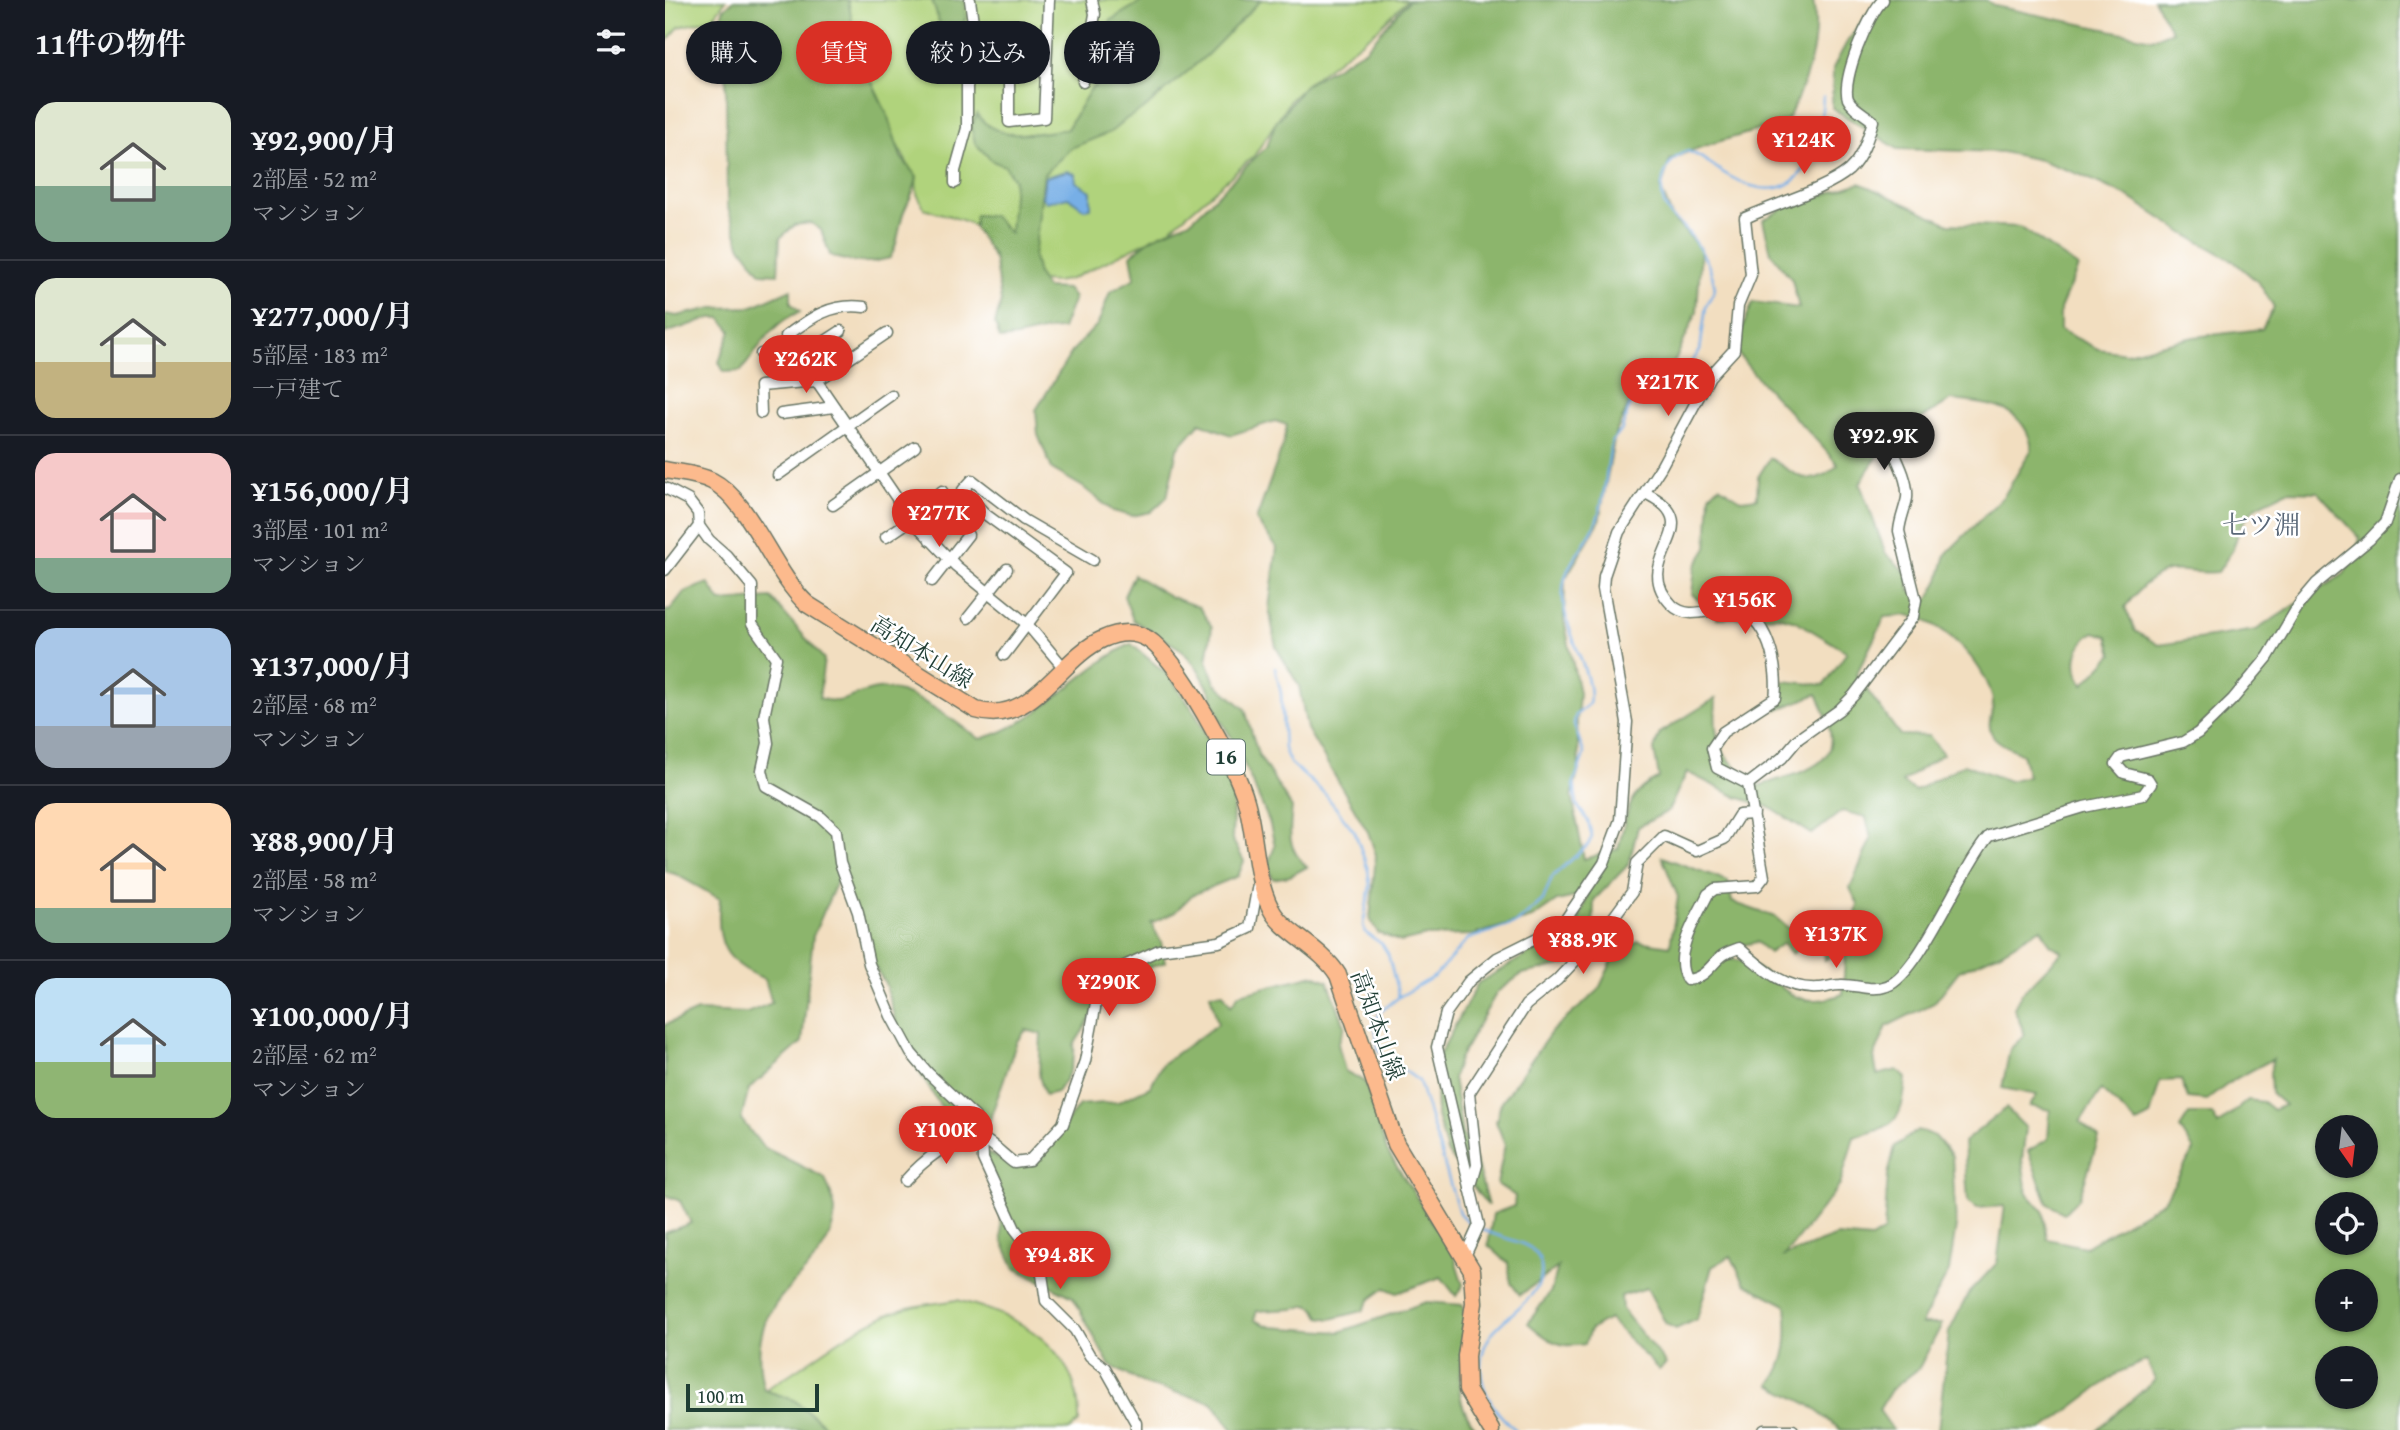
<!DOCTYPE html>
<html lang="ja">
<meta charset="utf-8">
<style>
:root{--surface:#171b24;--page:#20242c;--text:#f1f3f6;--muted:#9ea1a6;--line:#363941;--accent:#d93025}
body{margin:0;font-family:"Gentium Book Plus","Noto Serif JP",serif;background:var(--page);color:var(--text);height:100vh;display:flex;flex-direction:column;font-size:26px;white-space:nowrap}
*{box-sizing:border-box;margin:0}
p{font-size:23px;color:var(--muted)}
.icon{flex:none;width:38px;height:38px;fill:none;stroke:currentColor;stroke-width:2;stroke-linecap:round;stroke-linejoin:round}
.map{position:relative;flex:1;overflow:hidden}
.panel{display:flex;flex-direction:column;background:var(--surface);width:665px}
.panel>*{flex:none}
.top-card{position:absolute;left:21px;top:21px;width:665px;height:63px;display:flex;gap:14px}
.needle{width:46px;rotate:166deg}
.tools{position:absolute;left:1650px;top:1115px;display:grid;gap:14px}
.tools a{display:grid;place-items:center;width:63px;height:63px;border-radius:50%;background:var(--surface);box-shadow:0 2px 5px #0004;font-size:35px}
.scale{position:absolute;left:21px;bottom:18px;width:133px;box-sizing:border-box;padding-left:7px;border:4px solid #1f3d34;border-top:0;font-size:19px;line-height:24px;white-space:nowrap;color:#1f3d34;-webkit-text-stroke:5px #fff;paint-order:stroke}
.price{position:absolute;translate:-50% -60px;padding:0 16px;border-radius:24px;background:var(--accent);color:#fff;font-size:23px;line-height:46px;filter:drop-shadow(0 2px 4px #0008)}
.price::after{content:'';position:absolute;left:50%;top:42px;width:21px;height:16px;margin-left:-10px;background:inherit;clip-path:polygon(0 0,100% 0,50% 100%)}
.price.on{background:#222;color:#fff}
ul{padding:0;list-style:none}
li{display:flex;align-items:center;gap:21px;height:175px;padding:0 35px}
li+li{border-top:2px solid var(--line)}
li span{display:grid;place-items:center;flex:none;width:196px;height:140px;border-radius:21px;color:#555}
li>.icon{margin-inline-start:auto}
span .icon{width:84px;height:84px;fill:#fffc;stroke-width:1}
li b{font-size:30px}
h2{display:flex;justify-content:space-between;align-items:center;height:84px;padding:0 35px;font-size:30px}
.chip{padding:0 24px;border-radius:32px;background:var(--surface);box-shadow:0 2px 5px #0004;font-size:24px;line-height:63px}
.chip.on{background:var(--accent);color:#fff}
main{display:flex;flex:1;min-height:0}
.map>svg:first-child{display:block}
.green{fill:#b0d37c;stroke:#688858;stroke-width:2}
.forest{fill:#8cb56c;stroke:#567950;stroke-width:2;fill-rule:evenodd}
.water{fill:#77afe6;stroke:#4b768d;stroke-width:2}
.lines{fill:none;stroke-linecap:round;stroke-linejoin:round}
.stream{stroke:#77afe6;stroke-width:2.5}
.minor-casing{stroke:#697565;stroke-width:13}
.primary-casing{stroke:#697565;stroke-width:19}
.minor{stroke:#fff;stroke-width:10}
.primary{stroke:#fcba8d;stroke-width:16}
.labels{text-anchor:middle;stroke-width:5;stroke-linejoin:round;paint-order:stroke}
.shield{fill:#fff;stroke:#627771;stroke-width:2}
.shield-label{font-size:21px;font-weight:bold;fill:#1f3d34}
.street-label{font-size:23px;fill:#1f3d34;stroke:#fff}
.quarter-label{font-size:26px;fill:#5a6878;stroke:#fff}
</style>
<main>
<section class="panel">
<h2>11件の物件<svg class="icon" aria-label="filters" viewBox="0 0 24 24"><path d="M4 7h16M4 17h16"/><circle cx="9" cy="7" r="2"/><circle cx="15" cy="17" r="2"/></svg></h2>
<ul>
<li><span style="background:linear-gradient(#dfe7d0 60%,#7fa58c 0)"><svg class="icon" aria-label="home" viewBox="0 0 24 24"><path d="M3 11l9-7 9 7M6 9v11h12V9"/></svg></span><div><b>¥92,900/月</b><p>2部屋 · 52 m²</p><p>マンション</p></div></li>
<li><span style="background:linear-gradient(#dfe7d0 60%,#c2b280 0)"><svg class="icon" aria-label="home" viewBox="0 0 24 24"><path d="M3 11l9-7 9 7M6 9v11h12V9"/></svg></span><div><b>¥277,000/月</b><p>5部屋 · 183 m²</p><p>一戸建て</p></div></li>
<li><span style="background:linear-gradient(#f6c9c9 75%,#7fa58c 0)"><svg class="icon" aria-label="home" viewBox="0 0 24 24"><path d="M3 11l9-7 9 7M6 9v11h12V9"/></svg></span><div><b>¥156,000/月</b><p>3部屋 · 101 m²</p><p>マンション</p></div></li>
<li><span style="background:linear-gradient(#a9c7e8 70%,#9aa5b1 0)"><svg class="icon" aria-label="home" viewBox="0 0 24 24"><path d="M3 11l9-7 9 7M6 9v11h12V9"/></svg></span><div><b>¥137,000/月</b><p>2部屋 · 68 m²</p><p>マンション</p></div></li>
<li><span style="background:linear-gradient(#ffd9b3 75%,#7fa58c 0)"><svg class="icon" aria-label="home" viewBox="0 0 24 24"><path d="M3 11l9-7 9 7M6 9v11h12V9"/></svg></span><div><b>¥88,900/月</b><p>2部屋 · 58 m²</p><p>マンション</p></div></li>
<li><span style="background:linear-gradient(#bfe0f5 60%,#8fb573 0)"><svg class="icon" aria-label="home" viewBox="0 0 24 24"><path d="M3 11l9-7 9 7M6 9v11h12V9"/></svg></span><div><b>¥100,000/月</b><p>2部屋 · 62 m²</p><p>マンション</p></div></li>
</ul>
</section>
<div class="map">
<svg width="1735" height="1430" viewBox="0 0 1735 1430">
<rect width="100%" height="100%" fill="#fff"/>
<filter id="ink" filterUnits="userSpaceOnUse"><feTurbulence type="fractalNoise" baseFrequency=".0143" numOctaves="2"/><feDisplacementMap in="SourceGraphic" scale="14" xChannelSelector="R" yChannelSelector="G"/><feConvolveMatrix kernelMatrix="1 2 1 2 8 2 1 2 1" color-interpolation-filters="sRGB"/></filter>
<filter id="wash" filterUnits="userSpaceOnUse"><feTurbulence type="fractalNoise" baseFrequency=".00686" numOctaves="4" result="noise"/><feDisplacementMap in="SourceGraphic" scale="28" xChannelSelector="R" yChannelSelector="G"/><feGaussianBlur stdDeviation="1.57" result="paint"/><feColorMatrix in="noise" values="0 0 0 0 0 0 0 0 0 0 0 0 0 0 0 0 0 1.4 0 .05"/><feComposite in="paint" operator="in"/></filter>
<g filter="url(#wash)">
<rect width="100%" height="100%" fill="#f2dec0"/>
<!-- green -->
<g class="green">
<path d="M0 0H61L47 19 14 27 0 43Z"/>
<path d="M178 0H742L713 29 644 82 626 99 589 156 503 231 406 279 391 282 343 279C326 262 322 239 310 227 303 219 270 213 259 208L252 194 251 179 226 134 220 109 198 80Z"/>
<path d="M292 1300C356 1316 416 1348 414 1422L405 1430H165L129 1400 99 1390C146 1364 187 1324 239 1309 256 1304 275 1303 292 1300Z"/>
</g>
<!-- forest -->
<g class="forest">
<path d="M69 0H183L193 53 222 114 236 157 252 177C250 191 243 201 238 214 233 229 234 244 225 258 203 264 186 264 165 255L156 230 146 223 130 225 115 238 113 274 96 273 75 245 62 205 61 78 52 50 58 10Z"/>
<path d="M267 0H298L301 16 287 62Z"/>
<path d="M479 0H596L543 54 479 109 461 119 446 132 406 148 379 174 369 257 373 275 381 288 402 289 409 298 397 329C373 329 359 338 335 339L330 324 336 301 329 257 310 229V215L328 216 345 233 349 180 340 166 327 161 310 143 306 126 312 114C332 143 371 134 402 129L425 90 443 77 453 47 442 34 446 20Z"/>
<path d="M744 0H1148C1156 43 1141 81 1123 119 1084 136 1043 141 1005 160L996 189 1008 219 1036 249 1032 311 1010 361 988 377 963 406 950 434 934 522 900 579 899 620 914 693 912 721 914 769 907 796 919 859 953 849C962 816 961 793 994 778L989 749 995 733 1051 698C1048 749 1056 755 1093 786 1153 767 1186 765 1152 694L1111 710 1118 681 1159 685 1182 652 1131 621 1113 616 1052 618 1027 594 1030 567 1042 548 1045 495 1054 486 1076 500 1092 498 1093 477 1105 458C1132 475 1145 491 1173 465 1140 424 1099 391 1069 348L1088 302 1134 308 1127 280 1106 253 1098 220 1121 207 1195 183 1284 224 1355 227 1413 267 1395 309V330L1433 349 1461 353 1529 337 1597 329 1609 307 1594 283 1567 260 1520 234 1462 196 1416 175 1375 160 1337 152 1233 149 1167 108 1168 68 1182 42 1213 0H1321L1330 6 1487 39 1507 31 1489 0H1735V1430H1432L1490 1380 1482 1360 1454 1372 1377 1430H1273L1284 1332 1303 1294 1332 1263 1340 1206 1312 1208 1303 1202 1299 1142 1341 1108 1361 1128 1357 1160 1362 1193 1378 1211 1382 1239 1420 1247 1499 1201 1529 1150 1515 1128 1524 1114H1547L1553 1125 1583 1100 1598 1102 1608 1110 1620 1105 1606 1093 1605 1073 1608 1059 1568 1080 1542 1100 1523 1098 1516 1080 1495 1081 1485 1116 1472 1123 1436 1090 1415 1122 1434 1138 1414 1198 1399 1213 1383 1204 1363 1151 1383 1139 1385 1110 1365 1106 1372 1095 1337 1088 1345 1049 1360 1035 1349 1008 1356 994 1397 952 1385 944 1376 928 1334 953 1294 971 1269 1003 1222 1026 1209 1057 1212 1075 1232 1070 1241 1078C1237 1122 1231 1126 1189 1137L1175 1185 1119 1256 1172 1236 1206 1239 1219 1231 1223 1175 1230 1146 1253 1130 1270 1136 1287 1156 1291 1226 1284 1271 1256 1324H1277L1254 1368 1226 1390 1214 1410 1228 1430H1176L1143 1404 1105 1385C1124 1360 1124 1335 1121 1305L1080 1284 1066 1256 1047 1267 1032 1319 1011 1329 1001 1324 982 1288 956 1296 957 1309 1001 1364 994 1370 944 1319 925 1330 920 1344C894 1349 882 1340 863 1323L886 1291 893 1267 855 1295 846 1283 843 1263 823 1245 828 1214 849 1206 850 1196 832 1184 840 1144 831 1122 836 1103 887 1031 933 991 947 961 973 941 1005 946 1013 897 997 857 1063 881 1067 902 1110 917 1123 928 1155 923 1174 929C1166 941 1158 941 1144 940L1127 954 1118 943 1104 953 1092 942 1067 947 1064 959C1117 964 1113 1018 1178 994L1180 955 1173 951 1160 960 1159 949 1187 934 1193 904 1185 888 1206 839 1201 817 1177 811 1147 834 1104 807 1072 797 1022 772 1003 811 973 827 964 864 929 900 928 934 922 945 900 965 857 974 832 992 794 1059 788 1078 797 1133 812 1165 823 1206 782 1152 772 1116 770 1063 813 983 912 926 923 894 892 901 867 918 807 935 761 936 736 942 713 933 705 919 711 855 703 832 642 729 634 686 611 647 604 608 612 548 591 520 618 445 622 425 610 421 566 435 535 423 512 449 502 497 486 512 467 516 448 511 418 487 387 469 373 435 371 410 408 350 433 324 445 292 470 278 466 255 487 238 527 220 602 146 610 124 640 85 701 49ZM1286 400C1324 404 1360 405 1367 449L1339 496 1281 554 1274 580 1263 600 1245 591 1243 574 1221 554 1195 484C1218 440 1245 425 1286 400ZM1623 491 1653 492 1695 538 1690 556 1679 574 1591 630 1494 645 1470 631 1460 607C1471 593 1484 576 1503 571 1512 569 1538 574 1553 572L1568 549 1575 527 1590 507ZM1242 615C1278 621 1316 660 1327 695 1332 709 1318 723 1329 737 1335 745 1349 749 1357 754L1363 776 1344 781 1299 764 1250 791 1237 782 1278 754 1264 736 1235 735 1191 675 1220 617ZM1429 632 1443 636 1448 654 1418 685C1406 665 1410 645 1429 632ZM1662 1127H1701V1166H1662ZM1662 1204H1701V1242H1662ZM1662 1281H1701V1320H1662ZM1662 1358H1701V1396H1662Z"/>
<path d="M126 289V303L135 312C107 321 93 350 76 371L59 372 54 362 66 331 56 318H46L0 333V314L12 316 48 308 86 307Z"/>
<path d="M469 575 506 597 534 607 547 627 542 661 550 683 580 709 593 754 627 808C624 835 622 848 642 867L625 876 608 879 602 867 610 846 604 821 571 745 555 719 546 693 533 669 517 650 468 620 459 596Z"/>
<path d="M43 583 56 602 106 598 159 659 154 698C180 707 186 693 212 689 243 685 290 722 315 739 374 724 412 671 466 644L504 676 532 716 549 754 565 773 569 783 567 839 579 861 573 876 527 895 509 913 486 923 496 942 500 962 449 980 409 1045C411 1063 402 1078 392 1092L380 1095 374 1076 376 1034 361 1030 352 1041 324 1122 296 1125 276 1107 236 1042 220 983 206 961 175 874 148 936 137 1042 84 1089 76 1119 98 1147 160 1178C163 1188 171 1203 170 1214 161 1286 73 1288 99 1390L129 1400 165 1430H0V1233L26 1223 15 1201 0 1195V1025L32 1011 82 1013 107 1003 100 979C59 963 50 942 55 899L10 874 0 871V610L4 611 19 592Z"/>
<path d="M649 975 663 981 680 1026 673 1044 680 1071 700 1082 722 1151 789 1256 798 1285 791 1296 776 1277 732 1293 720 1288 705 1299 698 1311 666 1319 655 1317 650 1308 643 1305 629 1309 592 1311 589 1320 606 1327 675 1332 761 1302 798 1305C807 1347 776 1392 813 1430H568L547 1402 482 1385 444 1365 408 1297 350 1268 337 1240 335 1196 319 1151 344 1164 372 1163 414 1105 453 1102 485 1087 497 1064 553 1024 545 994 558 993 566 1006 574 994Z"/>
</g>
<!-- water -->
<path class="water" d="M402 171 410 174 411 182 426 191V208L419 209 403 197 381 202 377 197 380 177Z"/>
<g class="lines">
<!-- stream -->
<g class="stream">
<path d="M610 668 616 693 619 749 625 763 659 793 690 832 703 870 705 886 698 925 701 933 717 944 723 954 734 997"/>
<path d="M851 1430C821 1406 802 1367 828 1332 845 1310 891 1290 872 1255 861 1236 816 1240 794 1213L754 1081 719 1056 713 1048 710 1024 715 1012 734 997 770 976 803 939 852 923 878 900 887 877 923 845 927 837 923 821 912 805 909 783 919 754 909 724 911 715 924 704C931 676 896 629 898 591 899 562 923 545 932 520 941 495 941 467 947 441L956 431 965 405 974 393 989 380 1021 369 1035 351 1041 306 1050 289C1047 265 1034 245 1018 226 1015 222 1009 220 1006 216 989 194 997 161 1022 151 1039 156 1049 168 1064 176 1134 216 1155 154 1158 97"/>
</g>
</g>
</g>
<g filter="url(#ink)">
<g class="lines">
<!-- minor casing -->
<g class="minor-casing">
<g id="minor">
<path d="M314 66 344 77V122L379 118 384 0"/>
<path d="M418 82 430 14 427 0"/>
<path d="M290 183V171L302 128V85L314 66 305 0"/>
<path d="M199 307C166 303 147 317 121 336L246 519 291 566 362 624 399 668"/>
<path d="M96 354 132 351"/>
<path d="M136 357 176 331"/>
<path d="M96 413 95 386 151 381 222 333"/>
<path d="M116 414 169 407"/>
<path d="M113 475 226 395"/>
<path d="M0 488 23 500 33 513 34 526 44 540 61 555 87 586V624L111 658 99 717 103 743 97 770 101 786 156 817 171 831 175 863 193 912 204 964 226 1016 246 1053 263 1073 310 1117 317 1137 318 1159 350 1229 375 1261 381 1301 410 1330 425 1356 440 1368 471 1423V1430"/>
<path d="M980 493C1050 526 961 559 1007 605 1024 622 1048 606 1068 609 1104 614 1114 670 1110 698L1058 732 1047 748 1052 768 1083 784"/>
<path d="M168 505 250 447"/>
<path d="M221 537 252 516 277 491"/>
<path d="M265 540 287 516"/>
<path d="M0 570 34 526"/>
<path d="M267 581 303 535"/>
<path d="M303 618 342 569"/>
<path d="M339 655 401 573 320 514 298 490 307 480 359 520 428 560"/>
<path d="M1083 784 1099 877 1092 886 1050 889 1043 894C1032 917 1006 955 1022 980 1041 978 1045 965 1058 955 1062 952 1070 950 1074 948 1098 969 1120 990 1153 988 1160 988 1167 985 1175 985 1192 984 1205 992 1222 986 1254 975 1298 865 1324 836L1419 807 1478 795 1486 784 1483 779 1459 773 1451 764 1456 757 1518 742 1533 733 1568 699 1603 657 1635 603 1652 583 1704 540 1720 523 1735 479"/>
<path d="M1083 784 1117 758 1133 739 1174 710 1189 695 1248 617 1251 600 1234 531C1235 519 1240 509 1242 498 1244 479 1229 454 1222 437"/>
<path d="M240 1181C255 1164 288 1134 314 1138 324 1139 339 1156 349 1163L364 1161 398 1124 420 1061 435 982 442 974 494 950 554 942 585 928 593 884"/>
<path d="M805 1189 812 1165 804 1093 861 1005 892 980 940 929 967 892 972 863 999 836 1032 851 1059 839 1074 815 1089 814"/>
<path d="M800 1256 814 1225 772 1047 781 1013 804 981 832 958 888 930 901 919 939 863 955 820 962 722 938 588 939 576 954 532 996 467 1045 376 1069 350 1073 306 1086 275 1080 218C1108 205 1162 189 1184 170 1197 158 1203 138 1208 121 1200 114 1187 108 1183 99 1176 80 1204 13 1218 0"/>
<path d="M1099 1430H1128"/>
</g>
</g>
<!-- primary casing -->
<g class="primary-casing">
<path id="primary" d="M0 470C15 473 33 474 47 481 85 500 108 573 142 604L311 710C367 727 393 659 438 639 453 632 468 630 483 639 513 658 571 765 581 801 591 835 589 877 606 909 617 932 656 947 673 975L731 1144 807 1270 809 1303 801 1356 802 1390 826 1430"/>
</g>
<!-- minor -->
<use href="#minor" class="minor"/>
<!-- primary -->
<use href="#primary" class="primary"/>
</g>
</g>
<g class="labels">
<!-- shield labels -->
<rect class="shield" x="542" y="739.5" width="38" height="35" rx="5"/>
<g class="shield-label">
<text x="561" y="764">16</text>
</g>
<!-- street labels -->
<g class="street-label">
<text transform="translate(257 652) rotate(32)" y="8">高知本山線</text>
<text transform="translate(713 1025) rotate(70)" y="8">高知本山線</text>
</g>
<!-- quarter labels -->
<g class="quarter-label">
<text x="1596" y="534">七ツ淵</text>
</g>
</g>
</svg>
<div class="tools">
<a><svg class="needle" viewBox="-14 -14 28 28"><path d="M0-13l5 13h-10z" fill="#e53935"/><path d="M0 13l5-13h-10z" fill="#9ea1a6"/></svg></a>
<a><svg class="icon" aria-label="locate" viewBox="0 0 24 24"><circle cx="12" cy="12" r="6"/><path d="M12 2v4M12 18v4M2 12h4M18 12h4"/></svg></a>
<a>+</a>
<a>−</a>
</div>
<div class="scale">100 m</div>
<b class="price" style="left:1139px;top:176px">¥124K</b>
<b class="price" style="left:141px;top:395px">¥262K</b>
<b class="price" style="left:1003px;top:418px">¥217K</b>
<b class="price on" style="left:1219px;top:472px">¥92.9K</b>
<b class="price" style="left:274px;top:549px">¥277K</b>
<b class="price" style="left:1080px;top:636px">¥156K</b>
<b class="price" style="left:1171px;top:970px">¥137K</b>
<b class="price" style="left:918px;top:976px">¥88.9K</b>
<b class="price" style="left:444px;top:1018px">¥290K</b>
<b class="price" style="left:281px;top:1166px">¥100K</b>
<b class="price" style="left:395px;top:1291px">¥94.8K</b>
<div class="top-card">
<a class="chip">購入</a>
<a class="chip on">賃貸</a>
<a class="chip">絞り込み</a>
<a class="chip">新着</a>
</div>
</div>
</main>
